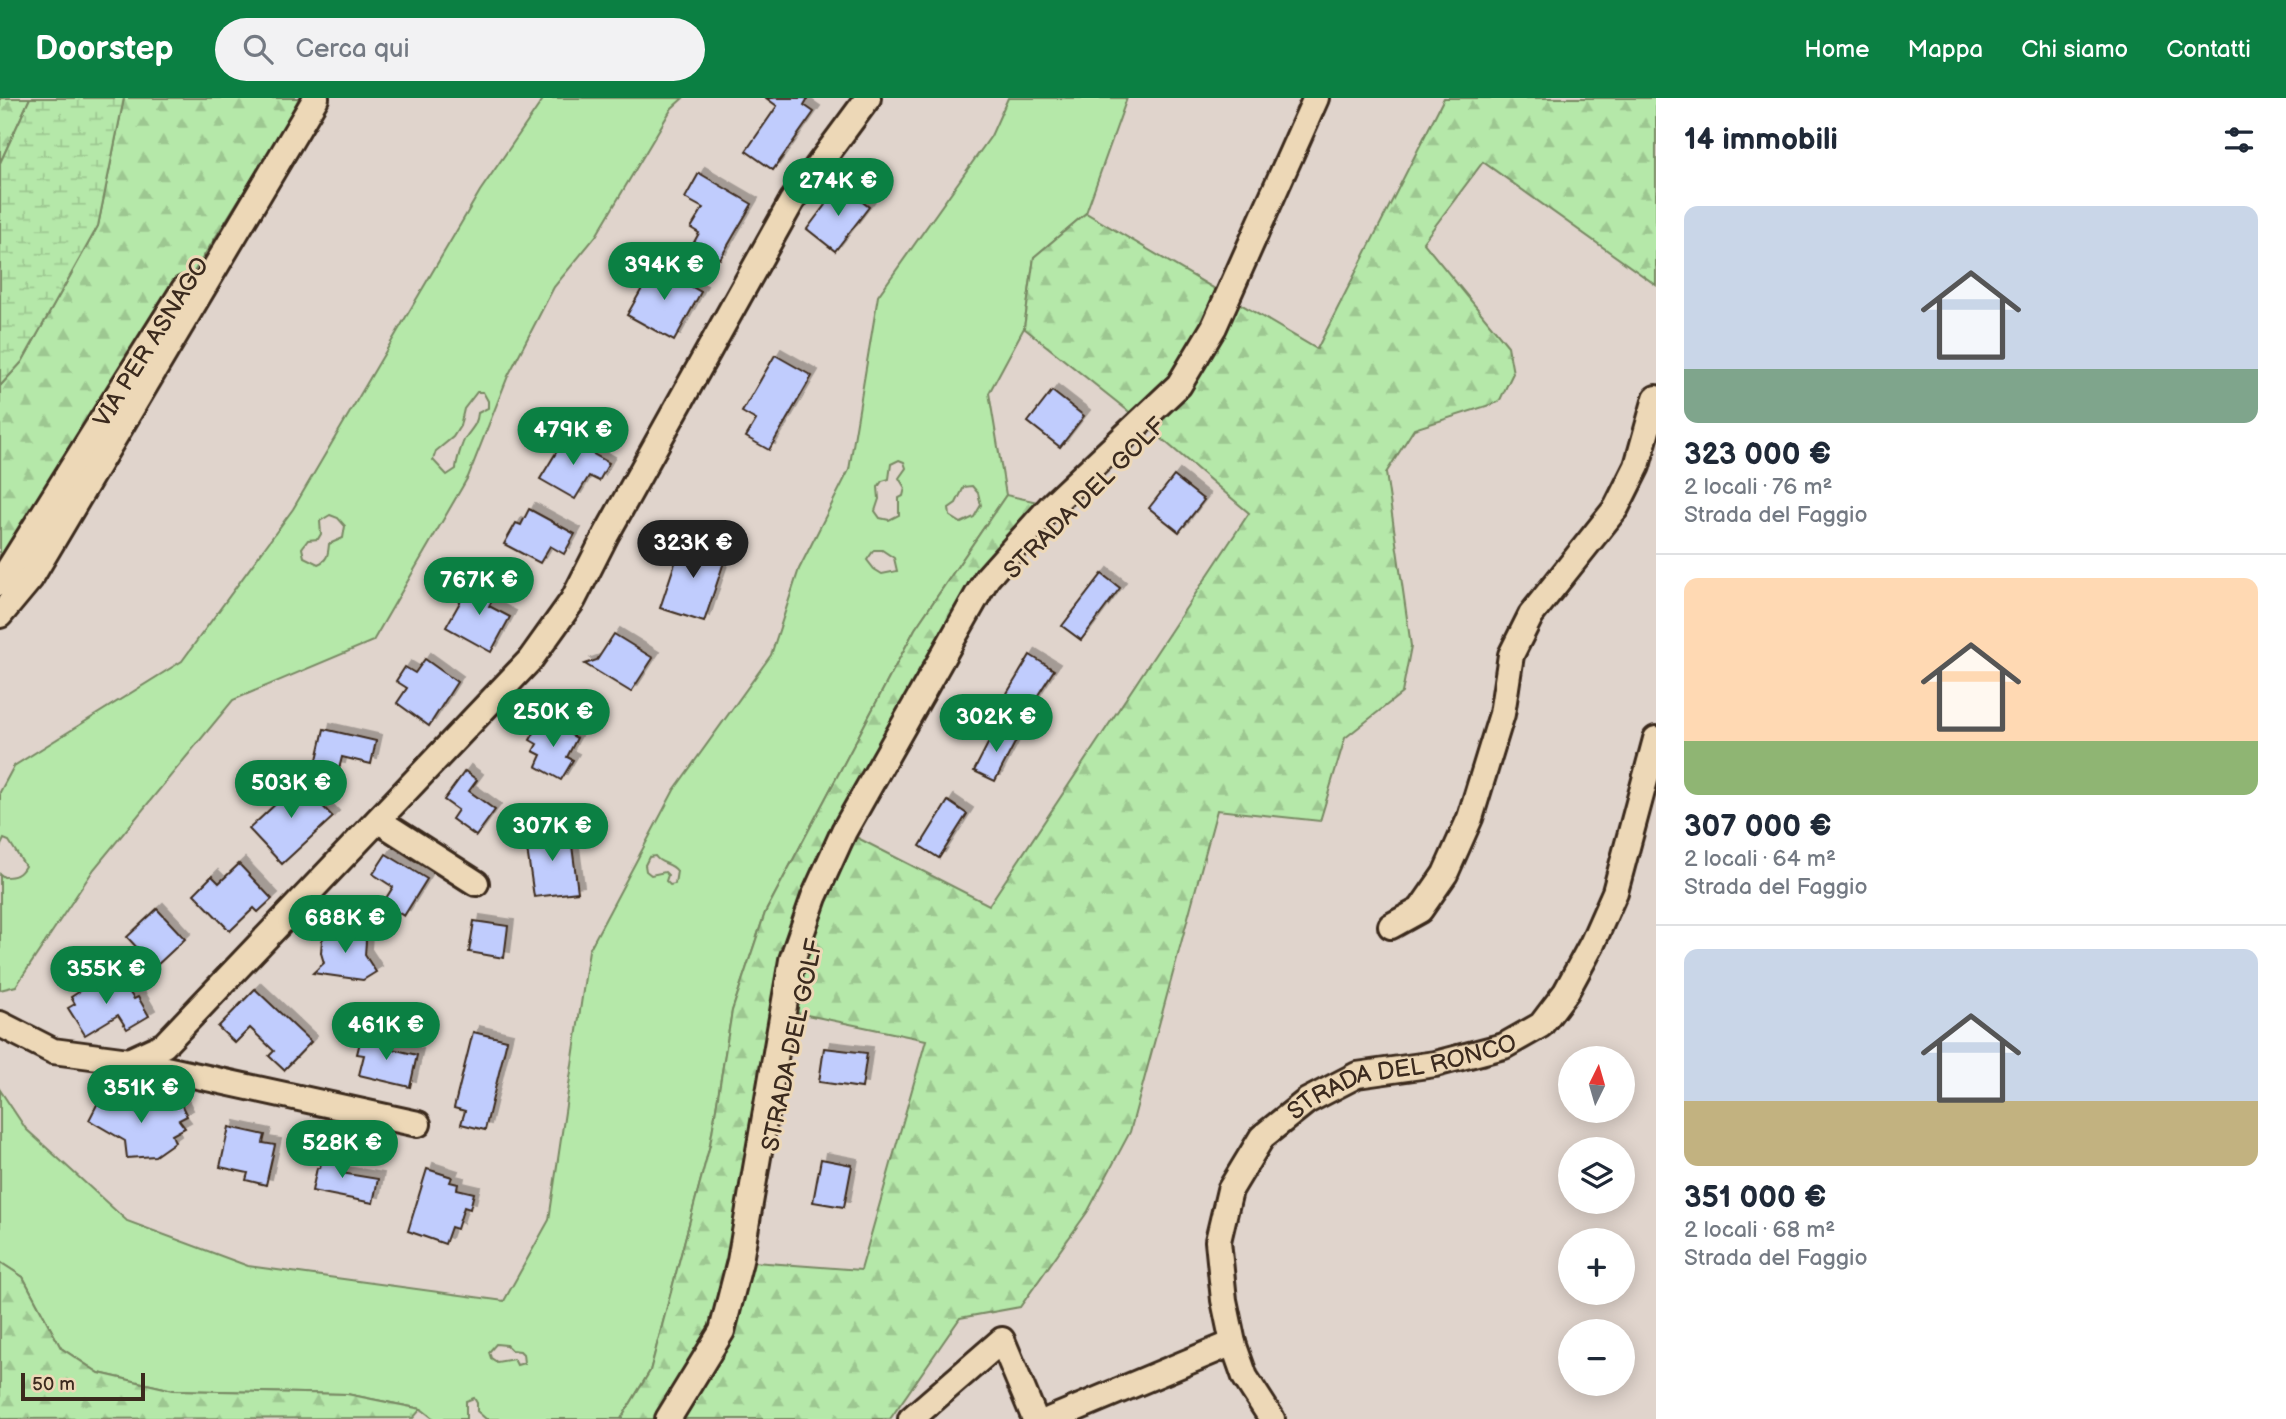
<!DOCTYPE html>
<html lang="it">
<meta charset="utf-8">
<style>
:root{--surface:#fff;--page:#f2f2f3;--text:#1f2937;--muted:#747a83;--line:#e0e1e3;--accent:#0b8043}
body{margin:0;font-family:"Balsamiq Sans",sans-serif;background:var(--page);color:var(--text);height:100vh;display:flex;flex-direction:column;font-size:26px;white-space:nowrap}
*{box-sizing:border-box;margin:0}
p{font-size:23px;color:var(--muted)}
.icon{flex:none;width:38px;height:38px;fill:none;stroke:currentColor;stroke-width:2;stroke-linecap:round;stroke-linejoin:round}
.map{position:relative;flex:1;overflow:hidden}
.details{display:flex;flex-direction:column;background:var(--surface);width:630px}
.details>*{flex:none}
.needle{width:46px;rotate:5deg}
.tools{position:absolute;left:1558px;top:948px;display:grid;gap:14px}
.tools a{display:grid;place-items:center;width:77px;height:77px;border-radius:50%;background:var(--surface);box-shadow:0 4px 18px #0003;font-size:35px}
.scale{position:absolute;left:21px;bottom:18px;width:124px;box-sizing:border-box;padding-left:7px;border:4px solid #3b2a1e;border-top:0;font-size:19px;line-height:24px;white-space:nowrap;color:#3b2a1e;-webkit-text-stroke:5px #edd8b7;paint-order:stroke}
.price{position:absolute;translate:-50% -60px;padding:0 16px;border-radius:24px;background:var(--accent);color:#fff;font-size:23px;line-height:46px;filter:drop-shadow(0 2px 4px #0008)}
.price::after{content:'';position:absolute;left:50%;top:42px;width:21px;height:16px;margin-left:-10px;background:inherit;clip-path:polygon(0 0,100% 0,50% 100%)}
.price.on{background:#222;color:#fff}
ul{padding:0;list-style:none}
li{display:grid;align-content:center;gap:14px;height:371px;padding:0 28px}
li+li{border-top:2px solid var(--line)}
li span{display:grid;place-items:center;height:217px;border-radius:14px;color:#555}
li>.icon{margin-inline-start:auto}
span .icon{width:126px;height:126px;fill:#fffc;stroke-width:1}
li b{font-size:30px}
h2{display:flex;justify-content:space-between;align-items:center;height:84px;padding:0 28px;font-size:30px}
header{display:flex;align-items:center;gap:42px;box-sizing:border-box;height:98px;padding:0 35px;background:var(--accent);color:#fff}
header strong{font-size:33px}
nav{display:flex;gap:38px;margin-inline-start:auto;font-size:24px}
.search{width:490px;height:63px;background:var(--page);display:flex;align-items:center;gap:18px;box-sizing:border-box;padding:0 24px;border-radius:38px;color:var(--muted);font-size:26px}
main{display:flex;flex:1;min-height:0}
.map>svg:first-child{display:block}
.grass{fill:#b5e8a9;stroke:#788964;stroke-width:2;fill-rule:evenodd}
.forest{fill:url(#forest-firs);stroke:#788964;stroke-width:2;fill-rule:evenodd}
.wetland{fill:url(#wetland-marsh);stroke:#788964;stroke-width:2}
.building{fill:#c0ccfd;stroke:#3b2a1e;stroke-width:2;filter:url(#shadow)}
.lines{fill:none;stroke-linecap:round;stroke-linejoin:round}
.minor-casing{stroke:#3b2a1e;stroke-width:30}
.minor{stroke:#edd8b7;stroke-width:24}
.labels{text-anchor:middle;stroke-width:6;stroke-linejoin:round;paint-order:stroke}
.street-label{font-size:24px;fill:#3b2a1e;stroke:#edd8b7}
</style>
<header>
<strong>Doorstep</strong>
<div class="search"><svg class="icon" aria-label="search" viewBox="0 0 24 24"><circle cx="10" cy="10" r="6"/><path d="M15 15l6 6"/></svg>Cerca qui</div>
<nav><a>Home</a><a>Mappa</a><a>Chi siamo</a><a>Contatti</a></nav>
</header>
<main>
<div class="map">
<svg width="1656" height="1321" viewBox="0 0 1656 1321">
<defs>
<pattern id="forest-firs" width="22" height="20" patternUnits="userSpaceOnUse" patternTransform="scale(1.75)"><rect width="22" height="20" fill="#b5e8a9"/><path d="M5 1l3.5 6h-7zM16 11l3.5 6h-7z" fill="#9dc791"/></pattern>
<pattern id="wetland-marsh" width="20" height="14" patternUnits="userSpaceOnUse" patternTransform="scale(1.75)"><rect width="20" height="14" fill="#b5e8a9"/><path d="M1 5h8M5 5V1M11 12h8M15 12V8" fill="none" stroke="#9dc791"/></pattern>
<filter id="shadow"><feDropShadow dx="6" dy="-6" stdDeviation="0" flood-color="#0004"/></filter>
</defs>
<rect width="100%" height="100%" fill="#e0d4cc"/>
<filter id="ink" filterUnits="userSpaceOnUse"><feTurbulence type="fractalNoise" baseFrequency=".0143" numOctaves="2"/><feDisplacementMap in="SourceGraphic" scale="14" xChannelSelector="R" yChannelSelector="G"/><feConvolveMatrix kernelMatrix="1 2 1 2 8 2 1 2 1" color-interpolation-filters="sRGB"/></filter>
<g filter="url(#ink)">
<!-- grass -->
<g class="grass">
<path d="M544 0H683L672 10 596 138 554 189 508 278 468 379 373 543 233 602 94 771 16 888 0 892V776L4 779C15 779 20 777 25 768L9 743 4 741 0 749V694L14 668 182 563 293 411 480 93ZM477 294H483L488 303V310L478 315C477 327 472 330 466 339 462 344 456 365 456 371L447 377 433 362 436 353 453 339 460 328 464 311ZM330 417 338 420 345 428 343 440 329 446C328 456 328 462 318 466L304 459 302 450 308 442 318 441 321 436 320 423Z"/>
<path d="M1008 0H1127L1086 115 1034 159 1024 230 989 295 1006 397 915 531 765 815 732 913 710 1047 650 1273 621 1321H486L477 1313V1305L474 1300 466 1303V1321H434L421 1311 347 1296 173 1292 99 1275 61 1250 23 1179 0 1164V992L26 1031 127 1123 248 1168 504 1203 549 1122 589 852 674 692 771 557 799 471 849 372 878 198 991 38ZM899 362 904 364 906 370 899 380 905 390 903 398 899 400V417L889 422 880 420 875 413 879 401 878 389 882 383 889 381 891 366ZM972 388 978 395 981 407 974 419 961 425 950 418 949 410 956 405 964 389ZM874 452H882L894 460 897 473 882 476 874 471 867 462ZM655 758C661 767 671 764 677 773L675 786 670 787 666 783 668 777 665 774 651 777 646 773 645 767 649 759ZM496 1246 506 1247 511 1252 520 1253 523 1256 524 1265 517 1267 514 1261 497 1264 491 1260 489 1254Z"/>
</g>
<!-- forest -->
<g class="forest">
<path d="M0 0H30L0 65Z"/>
<path d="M124 0H299L283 31 0 485V288L22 264 98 128Z"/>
<path d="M1444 0H1656V187L1483 64 1423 144 1508 248 1513 275 1499 304 1414 331 1386 375 1411 548 1402 595 1345 640 1320 723 1217 712 1130 1034 1088 1113 1020 1209 960 1220 890 1321H621L650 1273 710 1047 732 913 765 815 915 531 1006 397 1052 407 987 480 844 733 989 807 1249 415 1142 324 1024 230 1034 159 1086 115 1317 251ZM783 912 926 942 861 1172 740 1163Z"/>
<path d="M0 1164 23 1179 61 1250 99 1275 173 1292 347 1296 421 1311 413 1320 0 1321Z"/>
</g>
<!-- wetland -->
<path class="wetland" d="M30 0H124L98 128 22 264 0 288V65Z"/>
<!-- building -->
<g class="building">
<path d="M766 0H808L804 7 814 14 773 72 746 53 777 8Z"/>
<path d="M699 75 752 106 720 161 693 146 699 135 691 130 703 110 685 100Z"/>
<path d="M840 87 869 109 835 153 807 131Z"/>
<path d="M653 163 680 178 678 181 701 194 674 243 627 217 644 187 641 185Z"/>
<path d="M775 257 812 278 769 352 746 339 756 322 742 314Z"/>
<path d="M1052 293 1084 318 1060 349 1028 324Z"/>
<path d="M568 335 584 344 581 349 609 365 599 383 589 378 575 401 540 381Z"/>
<path d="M1174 378 1204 402 1179 434 1149 410Z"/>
<path d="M529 411 575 436 564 456 550 448 540 465 504 446 516 425 521 427Z"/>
<path d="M683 441 727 455 704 524 660 510Z"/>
<path d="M1102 476 1120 490 1081 542 1062 528Z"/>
<path d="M473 481 497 494 489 508 510 519 491 554 446 529Z"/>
<path d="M614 536 653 560 631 594 585 566 597 562Z"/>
<path d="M1030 557 1054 572 1029 611 1006 597Z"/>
<path d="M425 561 457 584 429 628 397 605 407 590 396 583 405 569 415 575Z"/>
<path d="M542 621 577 640 567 659 573 662 561 682 536 668 541 657 533 653 537 646 530 642Z"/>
<path d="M997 628 1018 639 995 683 974 673Z"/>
<path d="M324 631 376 643 371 666 342 659 339 671 316 666Z"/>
<path d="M465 673 477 682 469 693 495 712 476 738 452 721 458 712 444 702Z"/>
<path d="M293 677 333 719 282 766 249 731 279 703 273 696Z"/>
<path d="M948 703 967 716 939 760 920 748Z"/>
<path d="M570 732 578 794 534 799 525 737Z"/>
<path d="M386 756 427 781 404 818 383 805 393 789 373 776Z"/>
<path d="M239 766 272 801 258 814 254 810 230 833 194 796 212 778 219 785Z"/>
<path d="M157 811 185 841 155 869 127 839Z"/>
<path d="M474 823 508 828 504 860 469 854Z"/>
<path d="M345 828 359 831 366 843 365 857 376 874 363 882 313 875 324 865 321 855 322 842 329 833Z"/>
<path d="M118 877 134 901 138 899 149 918 127 931 118 917 85 937 68 910 75 906 71 899 96 883 100 888Z"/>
<path d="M255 891 311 944 284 972 269 958 274 953 250 930 235 945 218 929Z"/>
<path d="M473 934 507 942 485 1032 461 1026 465 1013 454 1010Z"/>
<path d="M362 936 389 943 388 950 417 957 410 989 359 977 364 957 357 956Z"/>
<path d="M824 950 867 955 862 990 819 984Z"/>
<path d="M103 995 140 1017 177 998 187 1018 179 1022 185 1030 172 1037 175 1044 155 1058 127 1060 125 1043 89 1022Z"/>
<path d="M229 1029 265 1037 263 1045 275 1047 266 1087 246 1082 248 1075 220 1069Z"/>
<path d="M323 1053 345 1057 341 1075 378 1081 373 1105 312 1093 317 1070H320Z"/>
<path d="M821 1061 852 1067 844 1109 813 1104Z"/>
<path d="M427 1071 452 1079 450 1084 458 1086 457 1091 474 1095 470 1111 464 1109 457 1131 451 1129 445 1146 408 1133Z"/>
</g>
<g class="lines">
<!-- minor casing -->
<g class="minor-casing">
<g id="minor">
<path d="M0 485 184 191"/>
<path d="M0 517 30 481 316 0"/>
<path d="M379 723 476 785"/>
<path d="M1391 828 1420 812 1445 776 1470 720 1502 616 1511 557 1531 517 1616 410 1637 368 1656 300"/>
<path d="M0 926 53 953 129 963 164 947 530 562 573 502 606 437 792 103 868 0"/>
<path d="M129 963 418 1026"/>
<path d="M668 1321 722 1233 740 1163 792 862 814 799 844 733 987 480 1052 407 1179 287 1214 229 1316 0"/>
<path d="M911 1321 1002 1242 1035 1321"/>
<path d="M1051 1321 1233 1245"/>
<path id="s1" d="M1272 1321 1245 1279 1233 1245 1224 1202 1218 1143 1230 1092 1262 1039 1307 1003 1357 977 1435 966 1504 948 1541 927 1566 894 1592 846 1615 794 1656 641"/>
</g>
</g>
<!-- minor -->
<use href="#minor" class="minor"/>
</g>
</g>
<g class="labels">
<!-- street labels -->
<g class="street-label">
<text transform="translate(151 244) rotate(-58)" y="8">VIA PER ASNAGO</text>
<text transform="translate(1084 400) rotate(-45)" y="8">STRADA DEL GOLF</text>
<text transform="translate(792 947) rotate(-78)" y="8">STRADA DEL GOLF</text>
<text dy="8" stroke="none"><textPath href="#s1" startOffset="460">STRADA DEL RONCO</textPath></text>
</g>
</g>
</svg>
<div class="tools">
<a><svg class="needle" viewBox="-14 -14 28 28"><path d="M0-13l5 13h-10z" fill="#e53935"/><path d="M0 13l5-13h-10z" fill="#747a83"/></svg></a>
<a><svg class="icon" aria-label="layers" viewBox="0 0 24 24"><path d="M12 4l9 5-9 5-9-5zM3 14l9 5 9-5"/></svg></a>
<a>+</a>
<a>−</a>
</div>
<div class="scale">50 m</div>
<b class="price" style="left:838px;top:120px">274K €</b>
<b class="price" style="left:664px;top:204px">394K €</b>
<b class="price" style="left:573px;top:369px">479K €</b>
<b class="price on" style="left:693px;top:482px">323K €</b>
<b class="price" style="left:479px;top:519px">767K €</b>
<b class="price" style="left:553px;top:651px">250K €</b>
<b class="price" style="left:996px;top:656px">302K €</b>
<b class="price" style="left:291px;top:722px">503K €</b>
<b class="price" style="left:552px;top:765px">307K €</b>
<b class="price" style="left:345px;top:857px">688K €</b>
<b class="price" style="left:106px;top:908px">355K €</b>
<b class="price" style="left:386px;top:964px">461K €</b>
<b class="price" style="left:141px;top:1027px">351K €</b>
<b class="price" style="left:342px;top:1082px">528K €</b>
</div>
<section class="details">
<h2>14 immobili<svg class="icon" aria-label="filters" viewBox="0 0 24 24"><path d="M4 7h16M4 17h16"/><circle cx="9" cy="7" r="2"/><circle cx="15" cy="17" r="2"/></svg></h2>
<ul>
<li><span style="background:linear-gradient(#c9d6e8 75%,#7fa58c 0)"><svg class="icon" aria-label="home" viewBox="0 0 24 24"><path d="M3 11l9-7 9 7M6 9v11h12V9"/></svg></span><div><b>323 000 €</b><p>2 locali · 76 m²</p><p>Strada del Faggio</p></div></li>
<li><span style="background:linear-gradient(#ffd9b3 75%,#8fb573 0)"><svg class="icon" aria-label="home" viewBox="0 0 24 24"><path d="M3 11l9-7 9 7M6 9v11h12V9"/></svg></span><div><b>307 000 €</b><p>2 locali · 64 m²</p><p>Strada del Faggio</p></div></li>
<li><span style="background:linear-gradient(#c9d6e8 70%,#c2b280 0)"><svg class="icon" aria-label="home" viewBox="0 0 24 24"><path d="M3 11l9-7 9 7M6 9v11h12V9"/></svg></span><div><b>351 000 €</b><p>2 locali · 68 m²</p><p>Strada del Faggio</p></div></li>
</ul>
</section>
</main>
